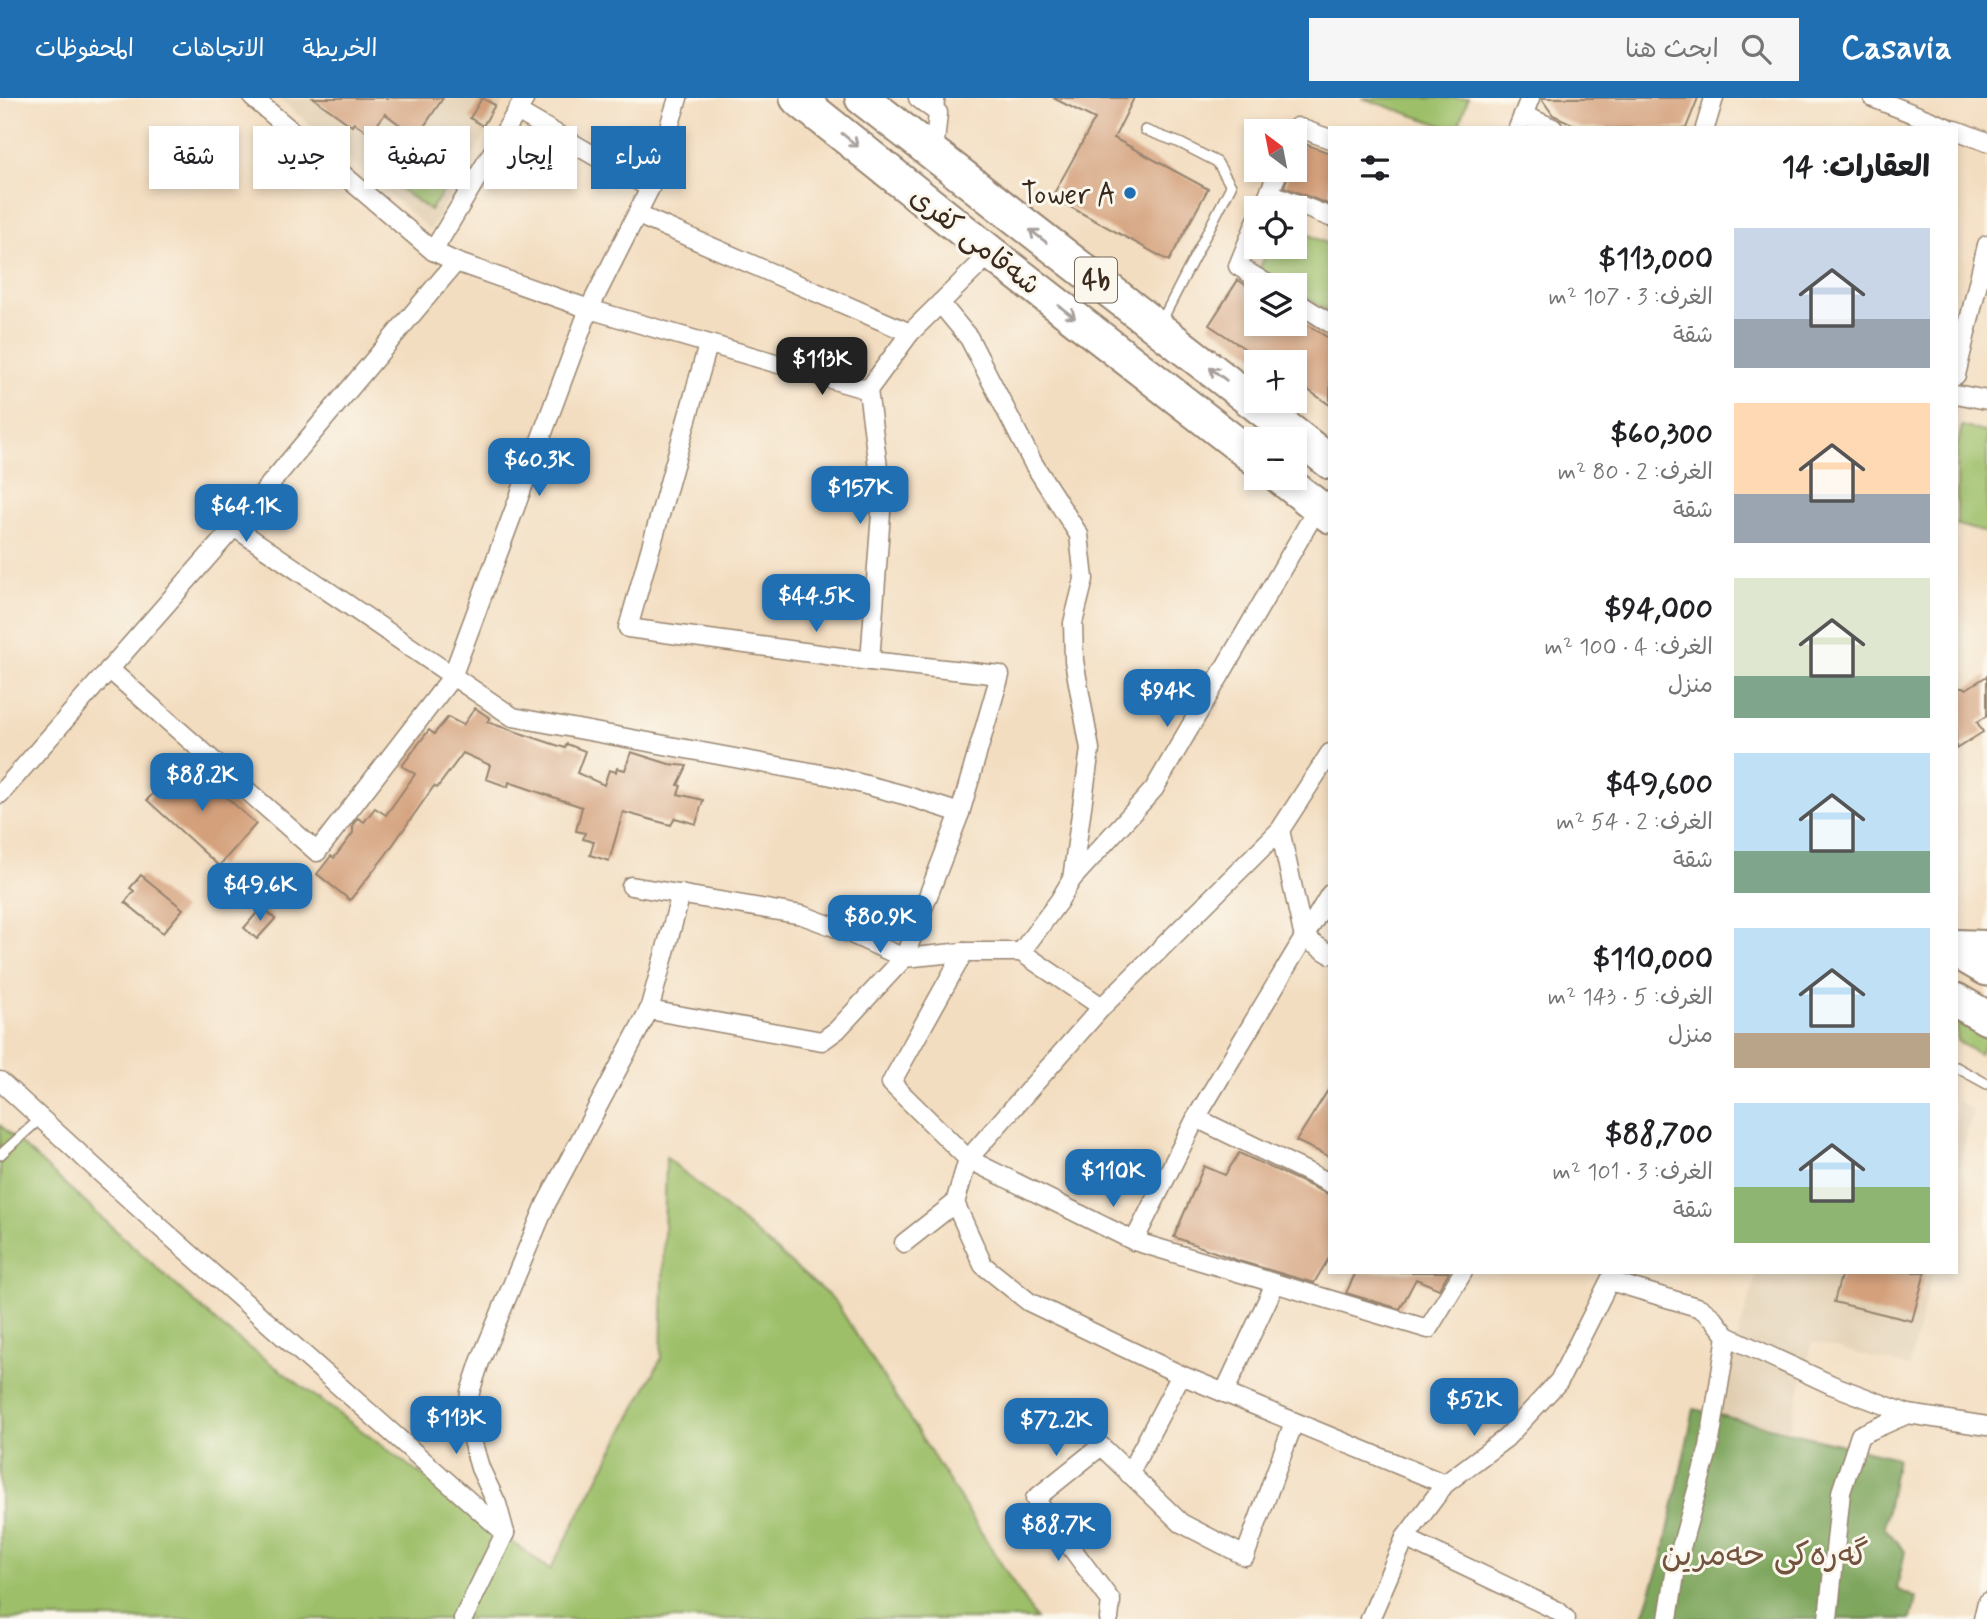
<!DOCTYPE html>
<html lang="ar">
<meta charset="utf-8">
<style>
:root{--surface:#fff;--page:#f6f6f6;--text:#202124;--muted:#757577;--accent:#1f6fb2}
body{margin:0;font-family:Mynerve,"Playpen Sans Arabic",sans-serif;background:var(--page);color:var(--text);direction:rtl;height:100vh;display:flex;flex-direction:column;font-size:26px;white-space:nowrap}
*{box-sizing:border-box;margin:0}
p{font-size:23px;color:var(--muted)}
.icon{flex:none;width:38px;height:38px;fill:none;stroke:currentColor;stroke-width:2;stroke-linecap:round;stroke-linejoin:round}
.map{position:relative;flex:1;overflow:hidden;direction:ltr}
.side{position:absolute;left:1328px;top:28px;width:630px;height:1148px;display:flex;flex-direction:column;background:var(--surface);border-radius:0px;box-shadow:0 4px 10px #0003;direction:rtl}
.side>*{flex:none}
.guide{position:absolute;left:21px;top:28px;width:665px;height:63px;direction:rtl;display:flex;gap:14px}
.needle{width:46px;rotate:328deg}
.buttons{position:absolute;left:1244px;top:21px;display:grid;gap:14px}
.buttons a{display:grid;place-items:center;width:63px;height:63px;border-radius:0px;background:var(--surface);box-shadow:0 4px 10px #0003;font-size:35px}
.price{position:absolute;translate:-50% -60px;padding:0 16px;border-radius:14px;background:var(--accent);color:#fff;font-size:23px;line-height:46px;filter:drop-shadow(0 2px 4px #0008)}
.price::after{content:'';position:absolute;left:50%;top:42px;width:21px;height:16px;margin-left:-10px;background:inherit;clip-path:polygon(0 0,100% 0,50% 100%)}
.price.selected{background:#222;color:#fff}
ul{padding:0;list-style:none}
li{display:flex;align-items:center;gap:21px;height:175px;padding:0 28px}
li span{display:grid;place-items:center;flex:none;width:196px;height:140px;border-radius:0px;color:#555}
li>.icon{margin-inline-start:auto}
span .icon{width:84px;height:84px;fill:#fffc;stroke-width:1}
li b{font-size:30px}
h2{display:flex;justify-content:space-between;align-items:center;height:84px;padding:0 28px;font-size:30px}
.pill{padding:0 24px;border-radius:0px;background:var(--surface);box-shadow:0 4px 10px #0003;font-size:24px;line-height:63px}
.pill.selected{background:var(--accent);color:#fff}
header{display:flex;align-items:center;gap:42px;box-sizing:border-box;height:98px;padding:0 35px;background:var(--accent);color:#fff}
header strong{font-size:33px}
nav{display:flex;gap:38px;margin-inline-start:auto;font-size:24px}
.search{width:490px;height:63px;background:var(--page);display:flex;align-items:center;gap:18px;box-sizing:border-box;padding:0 24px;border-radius:0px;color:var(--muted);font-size:26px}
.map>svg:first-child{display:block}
.built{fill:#e1ceb1}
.green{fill:#9dbf69;stroke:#6c7444;stroke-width:2}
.forest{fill:#7ea65d;stroke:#5c683e;stroke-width:2}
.building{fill:#d4a07b}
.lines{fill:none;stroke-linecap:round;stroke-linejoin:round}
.lane-casing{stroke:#97846f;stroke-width:12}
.street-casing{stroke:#97846f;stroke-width:21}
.secondary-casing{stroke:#97846f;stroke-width:30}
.highway-casing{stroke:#97846f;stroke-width:37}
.lane{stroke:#fff;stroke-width:9}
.street{stroke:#fff;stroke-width:18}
.secondary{stroke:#fff;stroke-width:26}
.highway{stroke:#fff;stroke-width:33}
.oneway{stroke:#a79f9a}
.poi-dot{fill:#1f6fb2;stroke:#fbf7ec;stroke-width:2.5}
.labels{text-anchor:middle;stroke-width:6;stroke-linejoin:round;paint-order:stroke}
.shield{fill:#fbf7ec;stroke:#75685c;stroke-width:2}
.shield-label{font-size:26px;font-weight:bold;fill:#3b2a1e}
.poi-label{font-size:28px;fill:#3b2a1e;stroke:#fbf7ec;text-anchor:end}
.street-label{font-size:28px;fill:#3b2a1e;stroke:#fbf7ec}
.quarter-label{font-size:32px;fill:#71533f;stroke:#fbf7ec}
</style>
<header>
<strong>Casavia</strong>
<div class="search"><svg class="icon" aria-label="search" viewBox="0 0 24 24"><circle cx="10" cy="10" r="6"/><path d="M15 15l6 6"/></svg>ابحث هنا</div>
<nav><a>الخريطة</a><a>الاتجاهات</a><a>المحفوظات</a></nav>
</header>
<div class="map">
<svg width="1987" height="1521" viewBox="0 0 1987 1521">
<rect width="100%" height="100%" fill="#fbf7ec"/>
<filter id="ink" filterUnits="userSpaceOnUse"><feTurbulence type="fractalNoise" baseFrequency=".0143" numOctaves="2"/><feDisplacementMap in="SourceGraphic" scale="14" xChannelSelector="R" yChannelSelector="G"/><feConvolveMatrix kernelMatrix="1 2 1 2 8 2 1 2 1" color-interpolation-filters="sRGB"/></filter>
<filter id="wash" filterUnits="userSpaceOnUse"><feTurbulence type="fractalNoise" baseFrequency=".00686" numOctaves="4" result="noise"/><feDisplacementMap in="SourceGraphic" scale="28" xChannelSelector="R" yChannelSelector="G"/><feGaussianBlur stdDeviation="1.57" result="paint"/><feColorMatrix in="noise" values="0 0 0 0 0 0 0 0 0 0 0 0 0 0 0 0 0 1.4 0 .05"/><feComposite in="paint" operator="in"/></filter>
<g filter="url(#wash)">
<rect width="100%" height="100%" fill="#f3ddc0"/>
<!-- built -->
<g class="built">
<path d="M279 0H506L430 132Z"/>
<path d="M1957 1002 1973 1012 1957 1078Z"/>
<path d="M1748 1174H1932L1909 1269 1813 1244 1789 1332 1714 1316 1756 1179Z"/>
</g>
<!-- green -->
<g class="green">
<path d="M1362 0H1468L1458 30H1450Z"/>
<path d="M392 36 454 79 430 112 369 69Z"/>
<path d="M1295 130 1330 147V214L1295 193V187H1285L1259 171 1270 149H1295Z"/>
<path d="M1962 328 1987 335V435L1957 427V350Z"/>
<path d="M1957 923 1987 941 1979 956 1957 943Z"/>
<path d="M0 1027 223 1230 550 1472 661 1261 666 1059 835 1203 1036 1521H0Z"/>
</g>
<!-- forest -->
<path class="forest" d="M1694 1311 1897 1360 1884 1429 1905 1453 1897 1491 1916 1500 1911 1521H1642L1662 1461Z"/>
<g id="blocks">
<!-- building -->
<g class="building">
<path d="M313 0H443L417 39 385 16 370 36 354 25 352 28Z"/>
<path d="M482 0 495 7 483 28 470 20Z"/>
<path d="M1053 0H1134L1114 40 1208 91 1169 163 1052 99 1095 21Z"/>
<path d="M1541 0H1698L1686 30H1581L1553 17Z"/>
<path d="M1299 44 1330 55V107L1284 89 1290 72H1295V45Z"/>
<path d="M1238 182 1256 194V226H1295V219L1330 241V307L1295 283V264H1265L1209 227Z"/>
<path d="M1987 578V618L1977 624 1983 634 1956 651V589L1966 591Z"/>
<path d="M475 610 490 620 487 624 565 650 567 646 585 653 577 675 604 687 609 672 616 674 617 670 625 672 631 654 669 666 687 668 678 687 681 688 678 696 703 702 696 726 675 720 671 727 623 714 609 763 590 757 594 744 583 741 585 735 576 733 582 709 509 684 508 689 486 681 490 667 463 655 437 690 434 688 385 758 350 802 317 776 331 758 334 760 353 735V726L358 720 364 724 375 710 386 717 415 676 402 668 429 632 434 636 448 619 463 627Z"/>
<path d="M188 664 256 726 219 768 147 702 165 682 169 686Z"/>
<path d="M141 777 183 811 163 835 125 804 134 793 130 790Z"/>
<path d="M262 809 275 821 257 841 244 830Z"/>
<path d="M1330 989V1059L1296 1043Z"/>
<path d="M1239 1055 1330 1097V1158L1314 1185 1239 1163 1174 1139 1204 1068 1225 1077Z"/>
<path d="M1356 1174H1449L1439 1191 1416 1181 1400 1211 1346 1195Z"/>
<path d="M1842 1174H1925L1912 1223 1834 1204Z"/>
</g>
</g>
</g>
<g filter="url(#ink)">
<use href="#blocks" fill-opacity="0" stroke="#97846f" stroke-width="2"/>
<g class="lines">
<!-- lane casing -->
<g class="lane-casing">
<g id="lane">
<path d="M938 15 940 0"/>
<path d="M1145 32 1180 45 1217 64 1231 88 1160 226"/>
<path d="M1956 969 1987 986"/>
<path d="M0 1057 41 1020"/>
</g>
</g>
<!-- street casing -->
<g class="street-casing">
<g id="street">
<path d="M253 0 433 153 456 164 589 211 868 292 910 235 991 155"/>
<path d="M918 0 938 15 934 55"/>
<path d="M1873 0 1949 30"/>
<path d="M517 13 650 90"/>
<path d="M1523 17 1553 30"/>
<path d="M1518 30 1530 0"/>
<path d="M1705 30 1714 0"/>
<path d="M1956 32 1987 44"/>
<path d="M1295 34 1297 29 1330 41"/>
<path d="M1269 95 1279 72"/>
<path d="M1262 110 1269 95 1330 119"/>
<path d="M638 117 910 235"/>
<path d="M1256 124 1238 168 1269 187"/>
<path d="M433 153 525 0"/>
<path d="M1295 203 1330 225"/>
<path d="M940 205 969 240 1033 365 1079 437 1084 481 1073 525 1074 563 1090 651 1072 781"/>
<path d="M1956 277 1987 147"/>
<path d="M868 292 882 401 870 563"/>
<path d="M1956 296 1987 302"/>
<path d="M234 429 513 619 832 678 904 697 960 715"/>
<path d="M109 571 317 754 452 579 589 211 650 90 678 0"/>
<path d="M0 696 234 429 456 164"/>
<path d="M1280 732 1304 840 1330 856"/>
<path d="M631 788 802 817 845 833 904 860 960 715 1000 577 870 563 628 530 708 247"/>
<path d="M964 854 891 985 968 1061 1134 1143 1428 1231 1463 1174"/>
<path d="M1021 854 1059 803 1072 781 1154 691 1318 409"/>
<path d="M649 912 822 943 837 932 904 860 964 854H1021L1102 909"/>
<path d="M0 983 161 1130 505 1435 497 1406 480 1370 467 1325 470 1294 480 1264 546 1106 649 912 681 796"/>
<path d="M1196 1020 1330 1085"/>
<path d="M955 1105 983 1167 1029 1204 1181 1277 1445 1386"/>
<path d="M1134 1143 1196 1020 1330 796"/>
<path d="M904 1145 955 1105 968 1061 1102 909 1280 732 1330 655"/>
<path d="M1610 1183 1700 1210 1713 1220 1727 1238 1832 1287 1908 1316 1987 1328"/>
<path d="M1224 1295 1275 1186"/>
<path d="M1129 1376 1181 1277"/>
<path d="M1405 1440 1558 1513 1566 1521"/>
<path d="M463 1521 505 1435"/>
<path d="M1109 1521 1111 1503 1035 1401 1101 1348 1181 1425 1245 1458 1294 1324"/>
<path d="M1370 1521 1405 1440 1445 1386 1506 1340 1559 1283 1614 1174"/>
<path d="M1668 1521 1677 1464 1709 1349 1727 1238"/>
<path d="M1828 1521 1841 1394 1860 1337 1908 1316"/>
<path d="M1983 1521 1987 1504"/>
</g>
</g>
<!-- secondary casing -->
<g class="secondary-casing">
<path id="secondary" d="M1956 845 1987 846"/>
</g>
<!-- highway casing -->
<g class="highway-casing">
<g id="highway">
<path d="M797 0 991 155 1256 361"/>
<path d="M862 0 1330 364"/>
<path d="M1281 380 1330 418"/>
<path d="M1956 853 1987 871"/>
<path d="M1956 902 1987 920"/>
</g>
</g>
<!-- lane -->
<use href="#lane" class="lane"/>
<!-- street -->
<use href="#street" class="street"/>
<!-- secondary -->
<use href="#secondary" class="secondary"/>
<!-- highway -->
<use href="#highway" class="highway"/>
</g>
<!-- one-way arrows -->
<defs><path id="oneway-shaft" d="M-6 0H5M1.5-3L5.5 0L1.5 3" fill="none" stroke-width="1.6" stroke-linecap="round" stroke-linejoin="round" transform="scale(1.75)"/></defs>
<g class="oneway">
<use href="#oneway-shaft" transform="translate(850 42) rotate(39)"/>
<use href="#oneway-shaft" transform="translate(1038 138) rotate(-142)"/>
<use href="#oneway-shaft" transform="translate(1067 214) rotate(38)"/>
<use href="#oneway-shaft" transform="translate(1218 276) rotate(-143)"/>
</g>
</g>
<!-- markers -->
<circle class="poi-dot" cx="1130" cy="95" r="7"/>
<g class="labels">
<!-- shield labels -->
<rect class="shield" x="1075" y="159.5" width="42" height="45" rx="5"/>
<g class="shield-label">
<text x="1096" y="191">4b</text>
</g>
<!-- poi labels -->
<g class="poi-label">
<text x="1116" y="105">Tower A</text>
</g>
<!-- street labels -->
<g class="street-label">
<text transform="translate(976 142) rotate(38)" y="10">شەقامی کفری</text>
</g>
<!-- quarter labels -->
<g class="quarter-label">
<text x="1765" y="1467">گەرەکی حەمرین</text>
</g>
</g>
</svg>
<div class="buttons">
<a><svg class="needle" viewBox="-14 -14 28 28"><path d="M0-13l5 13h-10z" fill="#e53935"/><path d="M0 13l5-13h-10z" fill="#757577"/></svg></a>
<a><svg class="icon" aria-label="locate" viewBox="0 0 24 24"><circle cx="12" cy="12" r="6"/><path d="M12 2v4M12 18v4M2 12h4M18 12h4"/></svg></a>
<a><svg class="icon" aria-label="layers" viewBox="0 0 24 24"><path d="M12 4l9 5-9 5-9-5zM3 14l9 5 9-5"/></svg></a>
<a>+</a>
<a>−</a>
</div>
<b class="price selected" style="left:822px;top:299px">$113K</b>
<b class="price" style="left:539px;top:400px">$60.3K</b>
<b class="price" style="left:860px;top:428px">$157K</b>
<b class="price" style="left:246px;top:446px">$64.1K</b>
<b class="price" style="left:816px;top:536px">$44.5K</b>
<b class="price" style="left:1167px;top:631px">$94K</b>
<b class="price" style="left:202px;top:715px">$88.2K</b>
<b class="price" style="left:260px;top:825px">$49.6K</b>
<b class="price" style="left:880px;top:857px">$80.9K</b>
<b class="price" style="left:1113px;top:1111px">$110K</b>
<b class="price" style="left:1474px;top:1340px">$52K</b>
<b class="price" style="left:456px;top:1358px">$113K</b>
<b class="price" style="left:1056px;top:1360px">$72.2K</b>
<b class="price" style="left:1058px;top:1465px">$88.7K</b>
<div class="guide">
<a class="pill selected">شراء</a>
<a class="pill">إيجار</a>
<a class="pill">تصفية</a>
<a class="pill">جديد</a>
<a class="pill">شقة</a>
</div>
<section class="side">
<h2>العقارات: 14<svg class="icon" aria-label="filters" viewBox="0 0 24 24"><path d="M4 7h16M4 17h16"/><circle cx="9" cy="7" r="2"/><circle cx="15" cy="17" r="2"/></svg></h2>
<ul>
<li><span style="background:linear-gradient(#c9d6e8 65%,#9aa5b1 0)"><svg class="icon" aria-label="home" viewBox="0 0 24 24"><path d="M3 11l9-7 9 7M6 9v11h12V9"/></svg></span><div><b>$113,000</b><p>الغرف: 3 · 107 m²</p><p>شقة</p></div></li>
<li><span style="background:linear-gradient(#ffd9b3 65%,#9aa5b1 0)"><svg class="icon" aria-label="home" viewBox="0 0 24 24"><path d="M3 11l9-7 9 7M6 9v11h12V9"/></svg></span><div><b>$60,300</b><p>الغرف: 2 · 80 m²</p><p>شقة</p></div></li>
<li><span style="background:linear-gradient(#dfe7d0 70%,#7fa58c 0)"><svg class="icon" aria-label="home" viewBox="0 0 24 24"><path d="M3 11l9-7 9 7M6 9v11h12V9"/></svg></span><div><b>$94,000</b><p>الغرف: 4 · 100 m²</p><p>منزل</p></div></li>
<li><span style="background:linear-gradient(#bfe0f5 70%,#7fa58c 0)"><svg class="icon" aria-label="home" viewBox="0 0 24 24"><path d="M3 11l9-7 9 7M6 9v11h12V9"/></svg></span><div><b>$49,600</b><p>الغرف: 2 · 54 m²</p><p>شقة</p></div></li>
<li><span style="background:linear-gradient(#bfe0f5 75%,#b9a48a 0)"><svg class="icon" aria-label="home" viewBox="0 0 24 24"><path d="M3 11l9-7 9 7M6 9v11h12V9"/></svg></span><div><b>$110,000</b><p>الغرف: 5 · 143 m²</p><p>منزل</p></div></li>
<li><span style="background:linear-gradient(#bfe0f5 60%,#8fb573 0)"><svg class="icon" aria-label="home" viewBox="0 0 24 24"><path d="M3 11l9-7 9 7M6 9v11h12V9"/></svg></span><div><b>$88,700</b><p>الغرف: 3 · 101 m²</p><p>شقة</p></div></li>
</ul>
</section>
</div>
